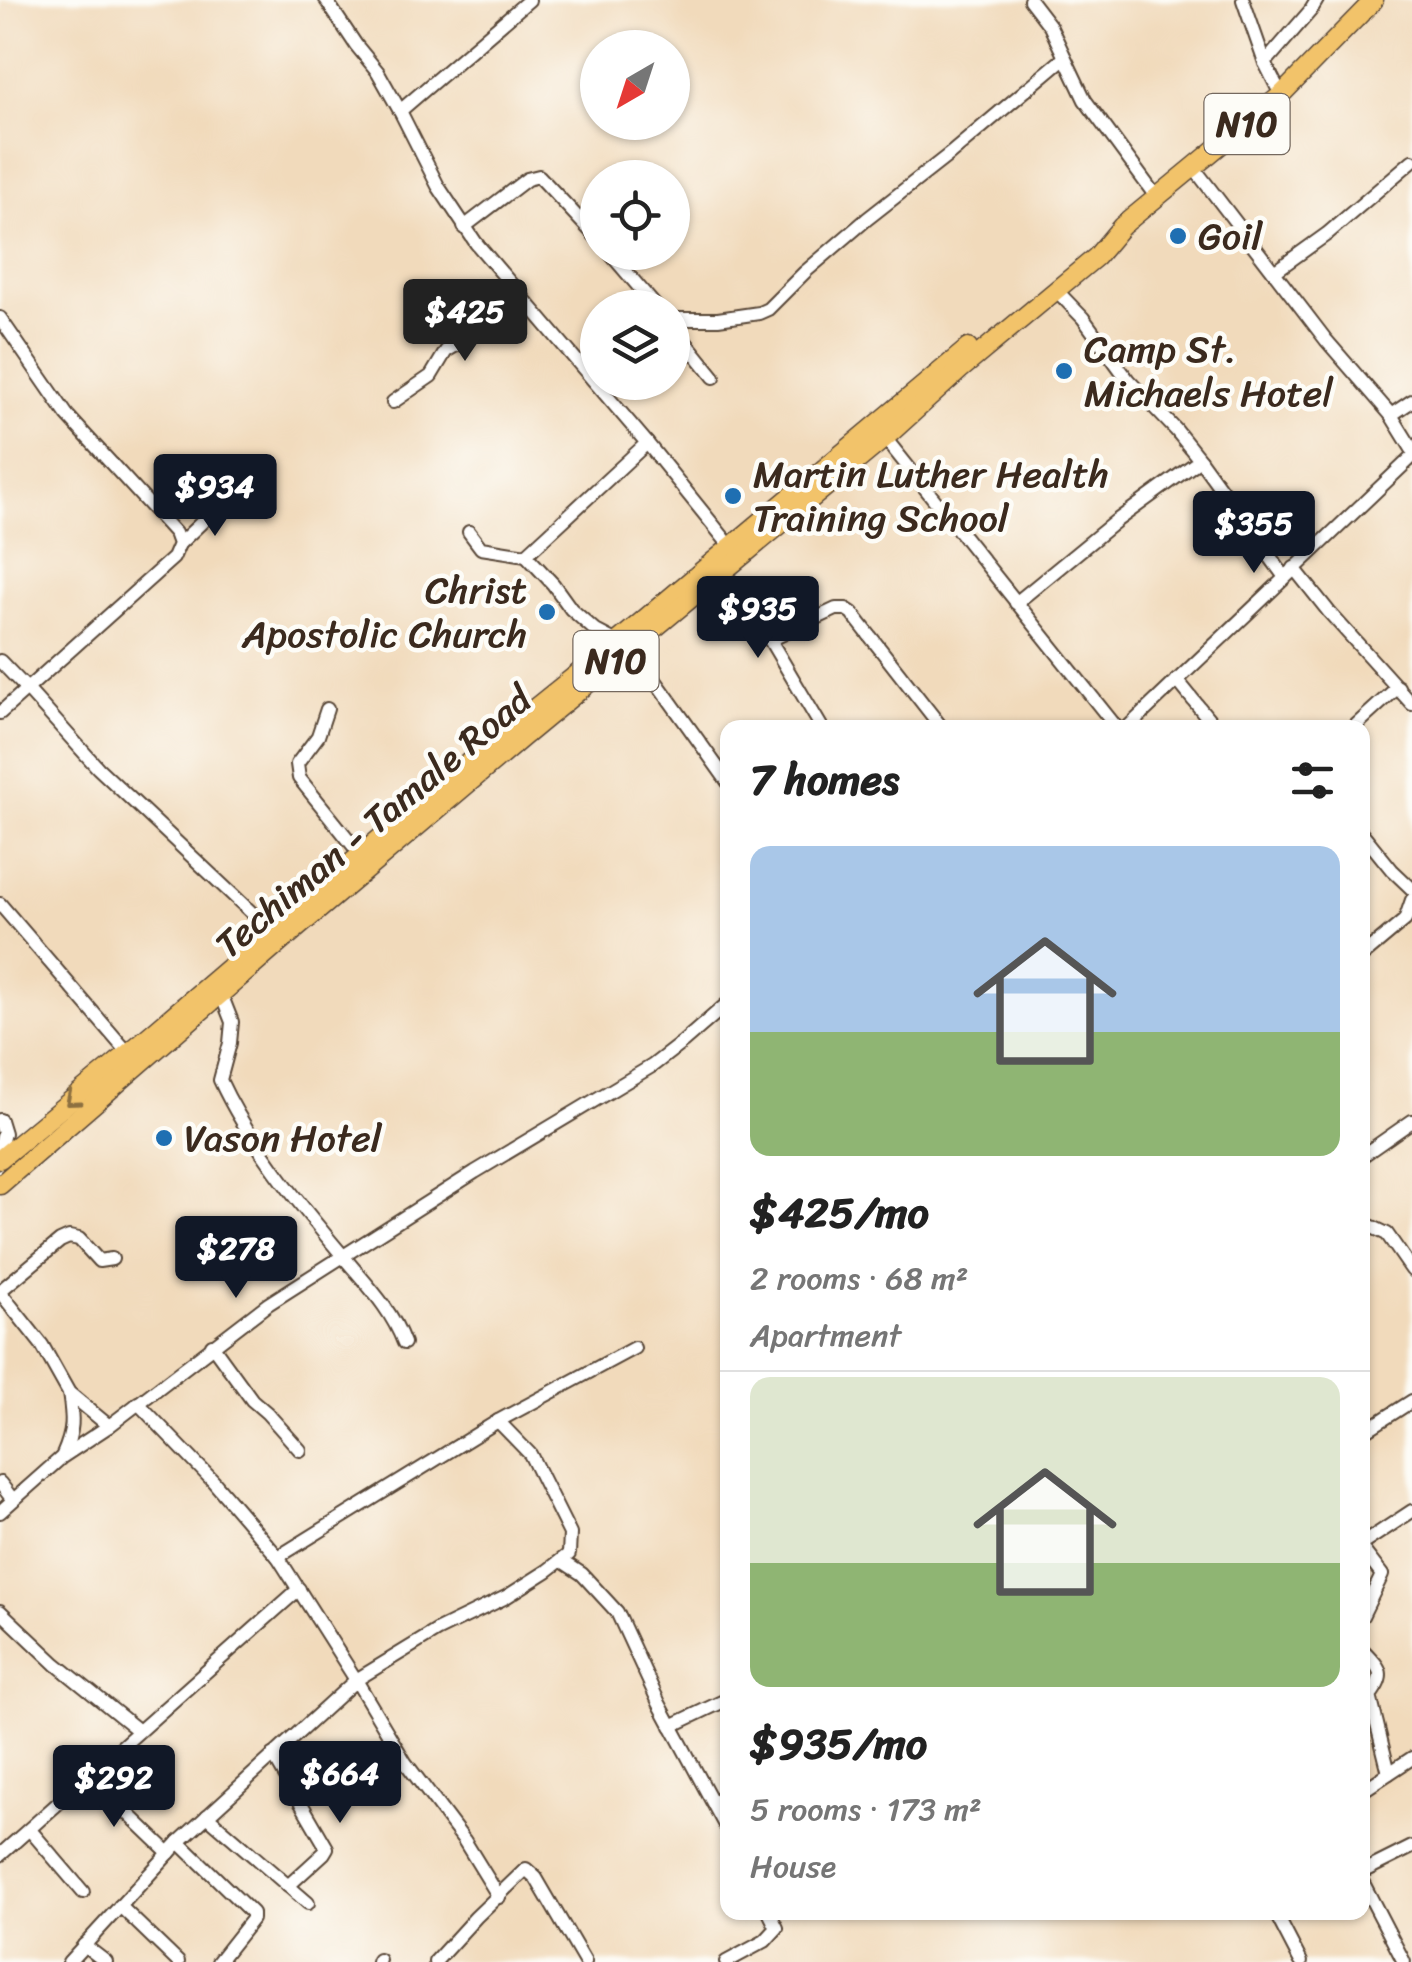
<!DOCTYPE html>
<meta charset="utf-8">
<style>
:root{--surface:#fff;--page:#f6f6f6;--text:#222;--muted:#767676;--line:#e0e0e0;--accent:#111827}
body{margin:0;font-family:Sriracha,sans-serif;background:var(--page);color:var(--text);height:100vh;display:flex;flex-direction:column;font-size:38px;white-space:nowrap}
*{box-sizing:border-box;margin:0}
p{font-size:32px;color:var(--muted)}
.icon{flex:none;width:55px;height:55px;fill:none;stroke:currentColor;stroke-width:2;stroke-linecap:round;stroke-linejoin:round}
.map{position:relative;flex:1;overflow:hidden}
.details{position:absolute;left:720px;top:720px;width:650px;height:1200px;display:flex;flex-direction:column;background:var(--surface);border-radius:20px;box-shadow:0 2px 8px #0004}
.details>*{flex:none}
.needle{width:65px;rotate:219deg}
.buttons{position:absolute;left:580px;top:30px;display:grid;gap:20px}
.buttons a{display:grid;place-items:center;width:110px;height:110px;border-radius:50%;background:var(--surface);box-shadow:0 2px 8px #0004;font-size:50px}
.price{position:absolute;translate:-50% -85px;padding:0 22px;border-radius:10px;background:var(--accent);color:#fff;font-size:32px;line-height:65px;filter:drop-shadow(0 2px 5px #0008)}
.price::after{content:'';position:absolute;left:50%;top:60px;width:30px;height:22px;margin-left:-15px;background:inherit;clip-path:polygon(0 0,100% 0,50% 100%)}
.price.selected{background:#222;color:#fff}
ul{padding:0;list-style:none}
li{display:grid;align-content:center;gap:20px;height:530px;padding:0 30px}
li+li{border-top:2px solid var(--line)}
li span{display:grid;place-items:center;height:310px;border-radius:20px;color:#555}
li>.icon{margin-inline-start:auto}
span .icon{width:180px;height:180px;fill:#fffc;stroke-width:1}
li b{font-size:42px}
h2{display:flex;justify-content:space-between;align-items:center;height:120px;padding:0 30px;font-size:42px}
.map>svg:first-child{display:block}
.lines{fill:none;stroke-linecap:round;stroke-linejoin:round}
.minor-casing{stroke:#564436;stroke-width:16}
.highway-casing{stroke:#564436;stroke-width:21}
.minor{stroke:#fff;stroke-width:12}
.highway{stroke:#f2c36a;stroke-width:18}
.oneway{stroke:#8d6f40}
.poi-dot{fill:#1f6fb2;stroke:#fdfcf7;stroke-width:4}
.labels{text-anchor:middle;stroke-width:9;stroke-linejoin:round;paint-order:stroke}
.shield{fill:#fdfcf7;stroke:#75695f;stroke-width:2.5}
.shield-label{font-size:35px;font-weight:bold;fill:#3b2a1e}
.poi-label{font-size:38px;fill:#3b2a1e;stroke:#fdfcf7;text-anchor:start}
.street-label{font-size:38px;fill:#3b2a1e;stroke:#fdfcf7}
</style>
<div class="map">
<svg width="1412" height="1962" viewBox="0 0 1412 1962">
<rect width="100%" height="100%" fill="#fdfcf7"/>
<filter id="ink" filterUnits="userSpaceOnUse"><feTurbulence type="fractalNoise" baseFrequency=".01" numOctaves="2"/><feDisplacementMap in="SourceGraphic" scale="20" xChannelSelector="R" yChannelSelector="G"/><feConvolveMatrix kernelMatrix="1 2 1 2 8 2 1 2 1" color-interpolation-filters="sRGB"/></filter>
<filter id="wash" filterUnits="userSpaceOnUse"><feTurbulence type="fractalNoise" baseFrequency=".0048" numOctaves="4" result="noise"/><feDisplacementMap in="SourceGraphic" scale="40" xChannelSelector="R" yChannelSelector="G"/><feGaussianBlur stdDeviation="2.25" result="paint"/><feColorMatrix in="noise" values="0 0 0 0 0 0 0 0 0 0 0 0 0 0 0 0 0 1.4 0 .05"/><feComposite in="paint" operator="in"/></filter>
<g filter="url(#wash)">
<rect width="100%" height="100%" fill="#f1dabb"/>
</g>
<g filter="url(#ink)">
<g class="lines">
<!-- minor casing -->
<g class="minor-casing">
<g id="minor">
<path d="M326 0 356 45 378 72 400 111"/>
<path d="M529 0 400 111 438 186 476 243 647 443 731 547"/>
<path d="M1030 0 1050 26 1085 100 1157 198"/>
<path d="M1243 0 1265 63 1281 95"/>
<path d="M1265 63 1311 10 1317 0"/>
<path d="M1194 168 1326 340 1391 415 1412 449"/>
<path d="M464 227 527 179 539 176 598 239"/>
<path d="M609 252 657 308"/>
<path d="M1274 272 1327 234 1412 161"/>
<path d="M1056 290 1083 318 1128 380 1176 430 1200 460 1284 576"/>
<path d="M0 318 67 415 175 533 179 544 173 558 27 689 0 661"/>
<path d="M672 319H718L759 313 768 309 805 272 867 219 950 154 1064 58"/>
<path d="M672 325 714 377"/>
<path d="M393 402 431 376 446 351 527 303"/>
<path d="M1391 415 1412 401"/>
<path d="M885 438 1117 728"/>
<path d="M469 532 481 548 526 555 553 584 571 609 596 631 617 642"/>
<path d="M179 544 221 504"/>
<path d="M526 555 647 443"/>
<path d="M1294 568 1329 612 1412 704"/>
<path d="M717 577 749 610 770 640 822 728"/>
<path d="M1016 603 1116 521 1200 460"/>
<path d="M770 640 836 609H846L852 613 942 728"/>
<path d="M632 648 728 782"/>
<path d="M1177 680 1216 728"/>
<path d="M327 709 318 736 297 764 299 778 360 854"/>
<path d="M0 713 27 689 98 768 271 931"/>
<path d="M1127 728 1412 457"/>
<path d="M1353 728 1398 687"/>
<path d="M1362 833 1392 870 1412 889"/>
<path d="M0 904 128 1053"/>
<path d="M1362 956 1405 920 1412 900"/>
<path d="M221 994 232 1022 230 1043 220 1080C248 1141 299 1204 343 1256 366 1284 391 1308 404 1343"/>
<path d="M0 1120 4 1133 0 1148"/>
<path d="M1362 1156 1412 1121"/>
<path d="M1362 1222 1387 1234 1412 1270"/>
<path d="M0 1291 60 1241 69 1237 79 1239 99 1261 112 1259"/>
<path d="M0 1292 42 1345 69 1393 109 1426"/>
<path d="M212 1345 252 1400 267 1413 300 1450"/>
<path d="M138 1403 213 1481 278 1557 356 1680 405 1762 464 1840 499 1897"/>
<path d="M1362 1433 1412 1401"/>
<path d="M63 1455C74 1430 73 1419 69 1393"/>
<path d="M0 1483 13 1500"/>
<path d="M0 1512 62 1457 109 1426 268 1304 475 1172 652 1066 683 1042 728 1003"/>
<path d="M1362 1544 1412 1511"/>
<path d="M1362 1549 1382 1575 1362 1616"/>
<path d="M278 1557 498 1421 634 1348"/>
<path d="M562 1561 582 1574 617 1612 659 1703 728 1831"/>
<path d="M0 1611 56 1664 139 1731"/>
<path d="M1362 1649C1381 1669 1387 1673 1370 1696L1389 1773"/>
<path d="M671 1726 728 1699"/>
<path d="M273 1755 327 1848 324 1853 288 1886"/>
<path d="M89 1776 169 1853"/>
<path d="M1362 1791 1412 1758"/>
<path d="M207 1816 308 1903"/>
<path d="M30 1830 83 1892"/>
<path d="M179 1842 252 1913V1919L218 1962"/>
<path d="M0 1855 299 1589"/>
<path d="M1362 1872 1412 1847"/>
<path d="M1362 1881 1404 1962"/>
<path d="M120 1906 178 1962"/>
<path d="M1275 1912 1301 1962"/>
<path d="M84 1945 106 1962"/>
<path d="M69 1962 179 1842 356 1680 438 1630 506 1597 547 1571 569 1554 570 1534 530 1454 498 1421"/>
<path d="M378 1962 379 1960"/>
<path d="M435 1962 476 1917 526 1869 536 1878 585 1962"/>
<path d="M726 1962 765 1941 777 1928 769 1912"/>
</g>
</g>
<!-- highway casing -->
<g class="highway-casing">
<g id="highway">
<path d="M0 1159 144 1040 490 744 617 642 968 348"/>
<path d="M0 1185 282 941 522 738 885 438 960 370 1096 257 1122 226 1281 95 1374 0"/>
</g>
</g>
<!-- minor -->
<use href="#minor" class="minor"/>
<!-- highway -->
<use href="#highway" class="highway"/>
</g>
<!-- one-way arrows -->
<defs><path id="oneway-chevron" d="M-2-3.5L2.5 0L-2 3.5" fill="none" stroke-width="1.6" stroke-linecap="round" stroke-linejoin="round" transform="scale(2.5)"/></defs>
<use class="oneway" href="#oneway-chevron" transform="translate(72 1100) rotate(140)"/>
</g>
<!-- markers -->
<g class="poi-dot">
<circle cx="1178" cy="236" r="10"/>
<circle cx="1064" cy="371" r="10"/>
<circle cx="733" cy="496" r="10"/>
<circle cx="547" cy="612" r="10"/>
<circle cx="164" cy="1138" r="10"/>
</g>
<g class="labels">
<!-- shield labels -->
<g class="shield">
<rect x="1204.5" y="94" width="85" height="60" rx="8"/>
<rect x="573.5" y="631" width="85" height="60" rx="8"/>
</g>
<g class="shield-label">
<text x="1247" y="136">N10</text>
<text x="616" y="673">N10</text>
</g>
<!-- poi labels -->
<g class="poi-label">
<text x="1198" y="249">Goil</text>
<text x="1084" y="362">Camp St.<tspan x="1084" dy="44">Michaels Hotel</tspan></text>
<text x="753" y="487">Martin Luther Health<tspan x="753" dy="44">Training School</tspan></text>
<text x="527" y="603" text-anchor="end">Christ<tspan x="527" dy="44">Apostolic Church</tspan></text>
<text x="184" y="1151">Vason Hotel</text>
</g>
<!-- street labels -->
<g class="street-label">
<text transform="translate(373 822) rotate(-40)" y="13">Techiman - Tamale Road</text>
</g>
</g>
</svg>
<div class="buttons">
<a><svg class="needle" viewBox="-14 -14 28 28"><path d="M0-13l5 13h-10z" fill="#e53935"/><path d="M0 13l5-13h-10z" fill="#767676"/></svg></a>
<a><svg class="icon" aria-label="locate" viewBox="0 0 24 24"><circle cx="12" cy="12" r="6"/><path d="M12 2v4M12 18v4M2 12h4M18 12h4"/></svg></a>
<a><svg class="icon" aria-label="layers" viewBox="0 0 24 24"><path d="M12 4l9 5-9 5-9-5zM3 14l9 5 9-5"/></svg></a>
</div>
<b class="price selected" style="left:465px;top:364px">$425</b>
<b class="price" style="left:215px;top:539px">$934</b>
<b class="price" style="left:1254px;top:576px">$355</b>
<b class="price" style="left:758px;top:661px">$935</b>
<b class="price" style="left:236px;top:1301px">$278</b>
<b class="price" style="left:340px;top:1826px">$664</b>
<b class="price" style="left:114px;top:1830px">$292</b>
<section class="details">
<h2>7 homes<svg class="icon" aria-label="filters" viewBox="0 0 24 24"><path d="M4 7h16M4 17h16"/><circle cx="9" cy="7" r="2"/><circle cx="15" cy="17" r="2"/></svg></h2>
<ul>
<li><span style="background:linear-gradient(#a9c7e8 60%,#8fb573 0)"><svg class="icon" aria-label="home" viewBox="0 0 24 24"><path d="M3 11l9-7 9 7M6 9v11h12V9"/></svg></span><div><b>$425/mo</b><p>2 rooms · 68 m²</p><p>Apartment</p></div></li>
<li><span style="background:linear-gradient(#dfe7d0 60%,#8fb573 0)"><svg class="icon" aria-label="home" viewBox="0 0 24 24"><path d="M3 11l9-7 9 7M6 9v11h12V9"/></svg></span><div><b>$935/mo</b><p>5 rooms · 173 m²</p><p>House</p></div></li>
</ul>
</section>
</div>
